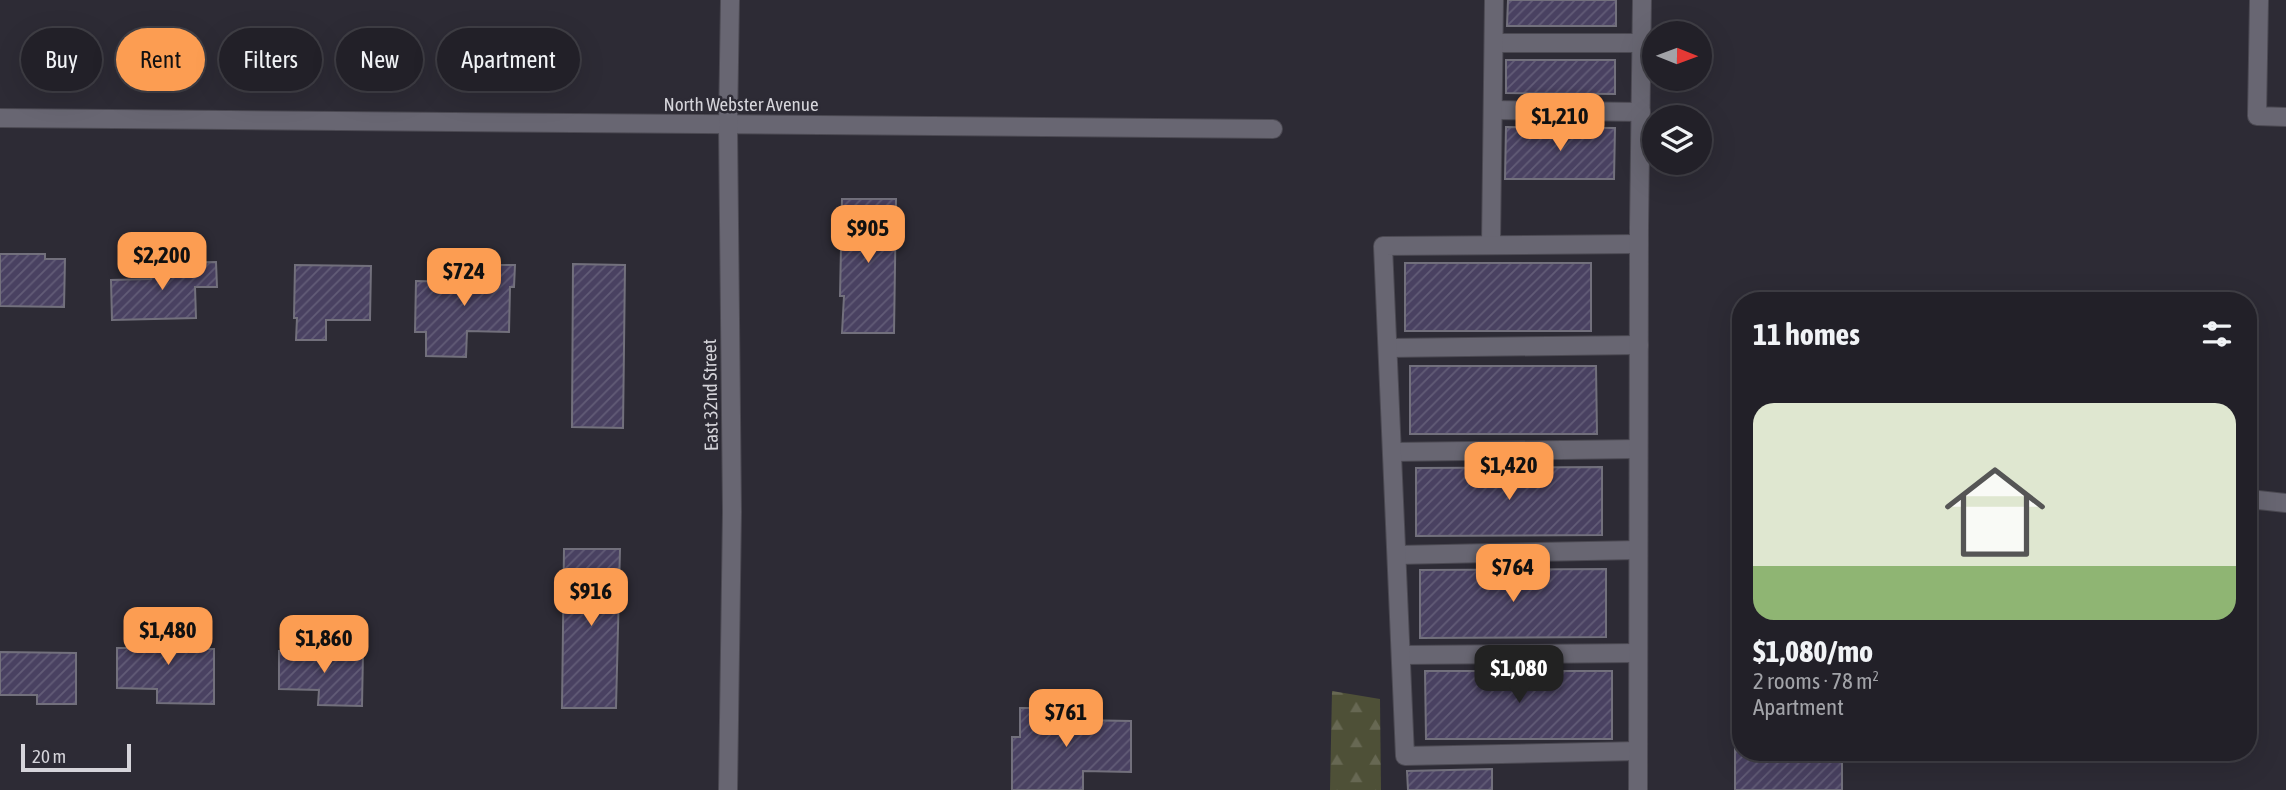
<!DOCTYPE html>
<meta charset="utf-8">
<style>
:root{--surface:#222028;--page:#2e2d34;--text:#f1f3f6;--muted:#a2a3a8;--line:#3f3e45;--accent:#fc9d52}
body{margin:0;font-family:"Asap Condensed",sans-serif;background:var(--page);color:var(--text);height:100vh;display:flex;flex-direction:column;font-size:26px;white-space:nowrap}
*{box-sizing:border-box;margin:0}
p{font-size:23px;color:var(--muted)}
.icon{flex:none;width:38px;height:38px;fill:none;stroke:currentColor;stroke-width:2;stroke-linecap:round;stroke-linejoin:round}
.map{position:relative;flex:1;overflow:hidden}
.details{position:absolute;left:1732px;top:292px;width:525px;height:469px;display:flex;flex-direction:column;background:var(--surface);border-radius:28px;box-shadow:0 7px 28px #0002,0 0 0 2px var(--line)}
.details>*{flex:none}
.guide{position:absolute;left:21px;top:28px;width:665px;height:63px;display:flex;gap:14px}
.needle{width:46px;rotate:91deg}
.tools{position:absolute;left:1642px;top:21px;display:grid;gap:14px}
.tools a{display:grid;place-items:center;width:70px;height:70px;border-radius:50%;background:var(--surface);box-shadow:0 7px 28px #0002,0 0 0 2px var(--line);font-size:35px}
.scale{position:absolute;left:21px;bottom:18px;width:110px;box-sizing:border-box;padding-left:7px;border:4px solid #d5d4da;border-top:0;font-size:19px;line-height:24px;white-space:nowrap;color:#d5d4da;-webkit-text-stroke:5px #2d2b35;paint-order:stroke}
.price{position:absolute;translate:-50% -60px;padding:0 16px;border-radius:14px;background:var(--accent);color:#111;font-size:23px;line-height:46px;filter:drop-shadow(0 2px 4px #0008)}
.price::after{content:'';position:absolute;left:50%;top:42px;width:21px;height:16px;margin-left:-10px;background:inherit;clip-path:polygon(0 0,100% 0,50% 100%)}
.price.selected{background:#222;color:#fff}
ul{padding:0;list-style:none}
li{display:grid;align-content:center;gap:14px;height:371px;padding:0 21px}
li+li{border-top:2px solid var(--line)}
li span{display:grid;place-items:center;height:217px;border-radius:21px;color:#555}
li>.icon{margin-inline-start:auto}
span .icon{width:126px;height:126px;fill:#fffc;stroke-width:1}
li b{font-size:30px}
h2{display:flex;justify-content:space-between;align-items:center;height:84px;padding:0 21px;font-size:30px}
.chip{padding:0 24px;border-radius:32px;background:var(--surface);box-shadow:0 7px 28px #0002,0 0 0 2px var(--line);font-size:24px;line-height:63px}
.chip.selected{background:var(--accent);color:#111}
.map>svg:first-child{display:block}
.forest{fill:url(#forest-firs)}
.building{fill:url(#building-hatch);stroke:#72707c;stroke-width:2}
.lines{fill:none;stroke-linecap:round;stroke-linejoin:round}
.lane-casing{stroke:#4b4952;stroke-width:20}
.street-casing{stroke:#4b4952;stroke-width:20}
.lane{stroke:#686672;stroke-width:18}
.street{stroke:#686672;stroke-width:18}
.labels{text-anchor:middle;stroke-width:5;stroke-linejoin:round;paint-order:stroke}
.street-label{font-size:19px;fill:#d5d4da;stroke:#2d2b35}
</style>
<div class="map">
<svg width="2286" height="790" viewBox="0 0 2286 790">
<defs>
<pattern id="forest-firs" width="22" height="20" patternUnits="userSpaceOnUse" patternTransform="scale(1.75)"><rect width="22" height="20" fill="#4e5037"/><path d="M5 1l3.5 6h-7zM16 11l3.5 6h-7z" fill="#676853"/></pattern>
<pattern id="building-hatch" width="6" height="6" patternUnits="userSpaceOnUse" patternTransform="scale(1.75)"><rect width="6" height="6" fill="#494161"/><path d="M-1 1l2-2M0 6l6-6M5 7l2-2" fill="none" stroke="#625c77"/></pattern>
</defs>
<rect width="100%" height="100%" fill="#2d2b35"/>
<!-- forest -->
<path class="forest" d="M1332 691 1380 699 1381 790H1330Z"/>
<!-- building -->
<g class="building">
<path d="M1508 0H1616V26H1507Z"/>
<path d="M1506 60H1615V94L1506 93Z"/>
<path d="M1506 127 1615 128 1614 179H1505Z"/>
<path d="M842 199H896L894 333H842L844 296H840Z"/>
<path d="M0 254H45V259H65L64 307 0 306Z"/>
<path d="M216 262 217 287H195L196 318 112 320 111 280 151 279V263Z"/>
<rect x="1405" y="263" width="186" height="68"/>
<path d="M573 264 625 265 623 428 572 427Z"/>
<path d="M295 265 371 266 370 320H326V340H296L297 318H294Z"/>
<path d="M464 265H515L514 287H510L509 332 467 331 466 357 426 356V332H415L416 281 464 282Z"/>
<path d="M1410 366H1596L1597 434H1410Z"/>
<path d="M1602 467V535L1416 536V468Z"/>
<path d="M564 549H620L616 708H562Z"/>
<path d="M1606 569V637L1420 638V570Z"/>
<path d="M140 628 189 629V649H214V704L157 703V689L117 688V648H139Z"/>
<path d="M279 651 363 652 362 706 318 705 319 690 279 689Z"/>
<path d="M0 652 76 653V704H37V695H0Z"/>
<path d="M1425 671H1612V739H1426Z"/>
<path d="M1020 708H1077V720L1131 721V772L1083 771V790H1012V737H1020Z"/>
<path d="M1735 749H1741V752H1842V790H1735Z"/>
<path d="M1492 769V790H1408L1407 771Z"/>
</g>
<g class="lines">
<!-- lane casing -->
<g class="lane-casing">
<g id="lane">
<path d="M2259 0 2257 116 2286 117"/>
<path d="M1494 43H1641"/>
<path d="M1493 110 1641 112"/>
<path d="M1491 245 1494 0"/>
<path d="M1388 348 1639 345"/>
<path d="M1392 452 1638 449"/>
<path d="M2249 499 2286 503"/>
<path d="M1397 555 1638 550"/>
<path d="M1401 655 1638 653"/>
<path d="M1638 751 1405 756 1383 246 1639 244"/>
<path d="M1638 790 1639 227 1642 0"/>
</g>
</g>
<!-- street casing -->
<g class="street-casing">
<g id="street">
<path d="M0 118 1273 129"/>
<path d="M728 790 732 512 728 125 730 0"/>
</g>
</g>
<!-- lane -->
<use href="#lane" class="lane"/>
<!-- street -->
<use href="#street" class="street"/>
</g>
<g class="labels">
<!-- street labels -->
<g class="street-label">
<text x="741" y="111">North Webster Avenue</text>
<text transform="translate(710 395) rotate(-91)" y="7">East 32nd Street</text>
</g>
</g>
</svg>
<div class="tools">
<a><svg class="needle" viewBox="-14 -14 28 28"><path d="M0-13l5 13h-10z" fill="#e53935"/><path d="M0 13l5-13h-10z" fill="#a2a3a8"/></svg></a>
<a><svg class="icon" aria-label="layers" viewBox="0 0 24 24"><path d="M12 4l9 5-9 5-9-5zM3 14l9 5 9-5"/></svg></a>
</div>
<div class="scale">20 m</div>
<b class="price" style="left:1560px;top:153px">$1,210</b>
<b class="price" style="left:868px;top:265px">$905</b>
<b class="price" style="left:162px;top:292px">$2,200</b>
<b class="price" style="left:464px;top:308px">$724</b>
<b class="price" style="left:1509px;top:502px">$1,420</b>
<b class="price" style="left:1513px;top:604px">$764</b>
<b class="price" style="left:591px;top:628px">$916</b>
<b class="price" style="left:168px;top:667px">$1,480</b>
<b class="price" style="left:324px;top:675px">$1,860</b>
<b class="price selected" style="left:1519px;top:705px">$1,080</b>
<b class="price" style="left:1066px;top:749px">$761</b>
<div class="guide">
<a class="chip">Buy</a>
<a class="chip selected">Rent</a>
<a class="chip">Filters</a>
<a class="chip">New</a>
<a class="chip">Apartment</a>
</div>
<section class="details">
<h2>11 homes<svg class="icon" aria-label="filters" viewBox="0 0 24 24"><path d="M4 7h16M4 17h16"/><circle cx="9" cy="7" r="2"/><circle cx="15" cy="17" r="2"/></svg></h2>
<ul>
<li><span style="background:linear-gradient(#dfe7d0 75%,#8fb573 0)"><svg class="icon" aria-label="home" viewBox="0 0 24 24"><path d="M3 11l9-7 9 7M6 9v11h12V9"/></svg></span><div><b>$1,080/mo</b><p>2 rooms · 78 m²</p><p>Apartment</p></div></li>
</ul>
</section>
</div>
